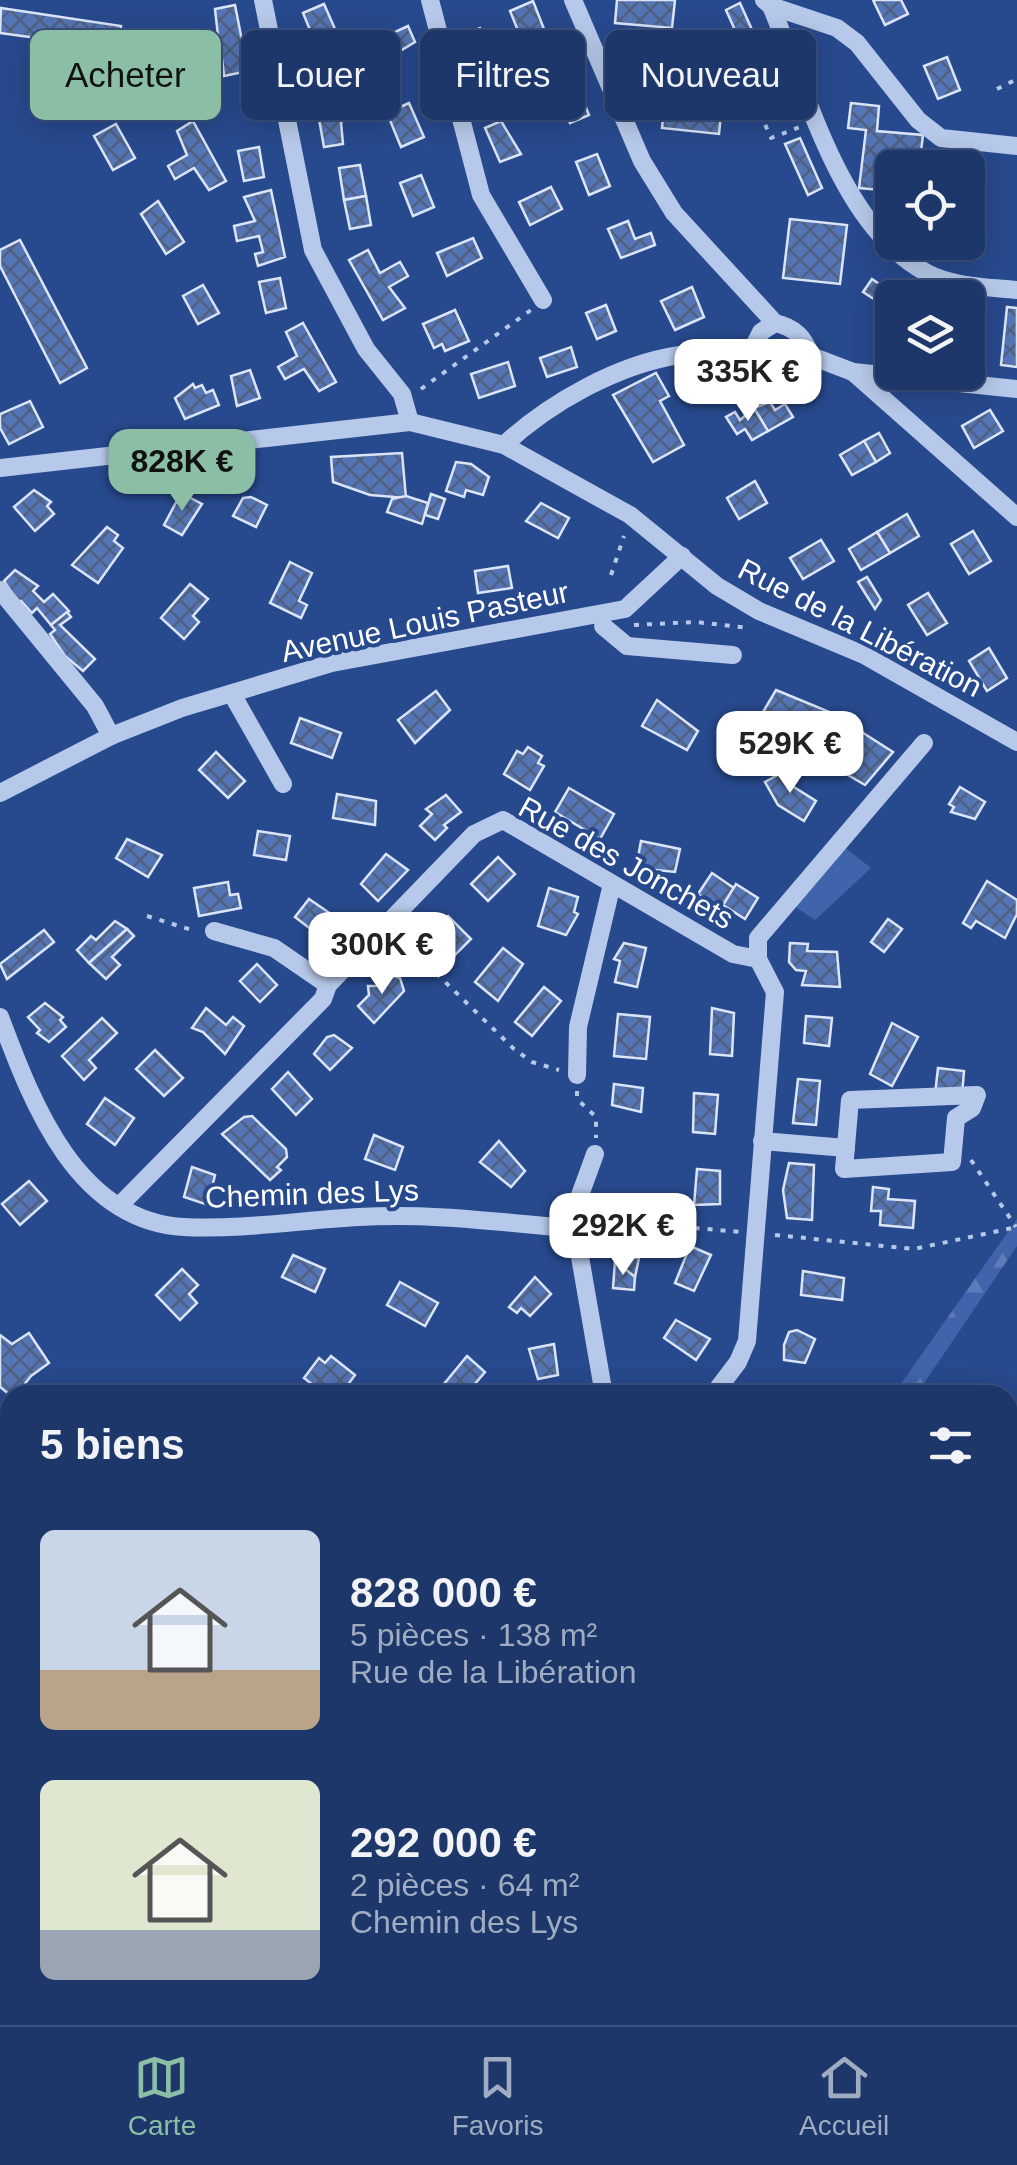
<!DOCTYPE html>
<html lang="fr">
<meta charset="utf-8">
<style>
:root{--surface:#1d376a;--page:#253f70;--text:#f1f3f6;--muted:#a0acc1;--line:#3b517e;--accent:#8abfa5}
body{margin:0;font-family:Arial,sans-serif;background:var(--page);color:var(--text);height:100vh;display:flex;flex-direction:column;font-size:38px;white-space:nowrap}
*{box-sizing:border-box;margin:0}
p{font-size:32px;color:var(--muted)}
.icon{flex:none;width:55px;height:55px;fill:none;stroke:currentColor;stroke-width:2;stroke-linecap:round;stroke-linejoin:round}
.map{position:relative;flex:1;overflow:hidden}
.side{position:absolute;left:0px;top:1385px;width:1018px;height:640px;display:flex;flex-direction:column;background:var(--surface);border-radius:30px 30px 0 0;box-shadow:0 5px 25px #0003,0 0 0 2px var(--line)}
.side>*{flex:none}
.guide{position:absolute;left:30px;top:30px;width:958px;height:90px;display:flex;gap:20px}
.tools{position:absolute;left:875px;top:150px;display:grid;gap:20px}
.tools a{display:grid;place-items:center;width:110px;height:110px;border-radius:15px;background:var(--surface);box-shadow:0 5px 25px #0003,0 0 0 2px var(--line);font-size:50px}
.price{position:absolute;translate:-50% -85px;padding:0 22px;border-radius:20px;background:#fff;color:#222;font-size:32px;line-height:65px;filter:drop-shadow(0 2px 5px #0008)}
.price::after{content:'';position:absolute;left:50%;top:60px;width:30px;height:22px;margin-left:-15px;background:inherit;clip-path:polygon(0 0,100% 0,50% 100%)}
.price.current{background:var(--accent);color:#111}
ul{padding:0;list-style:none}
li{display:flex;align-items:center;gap:30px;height:250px;padding:0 40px}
li span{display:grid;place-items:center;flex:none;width:280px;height:200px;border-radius:15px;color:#555}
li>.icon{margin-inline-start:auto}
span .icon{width:120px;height:120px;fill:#fffc;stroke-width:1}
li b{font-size:42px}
h2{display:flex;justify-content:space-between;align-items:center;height:120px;padding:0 40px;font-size:42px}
.pill{padding:0 35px;border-radius:15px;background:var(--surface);box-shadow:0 5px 25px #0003,0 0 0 2px var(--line);font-size:35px;line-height:90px}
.pill.current{background:var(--accent);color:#111}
.menu{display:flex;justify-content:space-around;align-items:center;height:140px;border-top:2px solid var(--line);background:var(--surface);font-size:28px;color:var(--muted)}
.menu a{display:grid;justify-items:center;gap:5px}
.menu .current{color:var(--accent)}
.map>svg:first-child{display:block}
.green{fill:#4064ab}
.forest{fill:url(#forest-firs)}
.park{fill:url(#park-tufts)}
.building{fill:url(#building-cross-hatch);stroke:#dbe5f8;stroke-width:2.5}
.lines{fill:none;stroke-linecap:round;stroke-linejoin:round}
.path{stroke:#b7c9ea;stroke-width:4;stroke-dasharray:5 8;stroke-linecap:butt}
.minor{stroke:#b7c9ea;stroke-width:18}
.labels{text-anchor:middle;stroke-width:8;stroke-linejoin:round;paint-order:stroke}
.street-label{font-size:30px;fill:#fff;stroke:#27498d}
</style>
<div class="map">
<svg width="1017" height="2025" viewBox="0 0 1017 2025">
<defs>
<pattern id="forest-firs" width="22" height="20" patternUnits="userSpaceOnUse" patternTransform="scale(2.5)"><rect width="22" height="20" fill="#4064ab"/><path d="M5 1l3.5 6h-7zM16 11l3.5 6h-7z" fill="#5d7bb8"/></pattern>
<pattern id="park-tufts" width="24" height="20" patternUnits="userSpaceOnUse" patternTransform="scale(2.5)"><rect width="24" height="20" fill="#4064ab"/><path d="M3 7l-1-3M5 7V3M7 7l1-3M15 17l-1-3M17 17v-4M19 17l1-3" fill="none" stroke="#5d7bb8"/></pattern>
<pattern id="building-cross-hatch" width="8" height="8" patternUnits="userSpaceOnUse" patternTransform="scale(2.5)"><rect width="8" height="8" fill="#5475b5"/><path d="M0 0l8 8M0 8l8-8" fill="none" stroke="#506080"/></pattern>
</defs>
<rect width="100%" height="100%" fill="#27498d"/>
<!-- green -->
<path class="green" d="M843 846 871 868 815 920 794 906Z"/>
<!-- forest -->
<g class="forest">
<path d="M1017 1219V1246L916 1395H893Z"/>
<path d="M1008 1886 1017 1892V2025H1000L988 2015H1008Z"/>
</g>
<!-- park -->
<path class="park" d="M576 2015H988L1000 2025H583Z"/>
<!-- building -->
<g class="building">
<path d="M617 0H675L672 28 615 23Z"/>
<path d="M873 0H901L908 14 885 25Z"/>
<path d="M533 1 546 34 523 43 510 11Z"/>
<path d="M740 3 789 112 775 119 726 10Z"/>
<path d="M324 4 339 38 317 47 303 13Z"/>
<path d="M235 5 248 71 224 76 221 50 199 54 197 40 218 36 215 9Z"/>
<path d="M1 8 121 26 118 49 0 33Z"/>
<path d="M408 26 415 42 382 62 373 42Z"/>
<path d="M480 28 494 62 473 71 459 36Z"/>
<path d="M181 44 188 74 168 78 161 48Z"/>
<path d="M947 57 960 90 938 99 924 66Z"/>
<path d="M668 70 725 76 719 134 662 128Z"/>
<path d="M188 74 195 103 174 108 168 78Z"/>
<path d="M331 76 337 102 357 98 361 112 341 122 343 144 324 147 312 80Z"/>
<path d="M577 85 589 115 570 123 558 93Z"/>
<path d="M409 103 424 137 401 147 387 113Z"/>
<path d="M851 103 879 106 877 131 923 135 919 168H892V191L859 188 866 130 848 128Z"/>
<path d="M193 121 226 181 209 190 194 168 175 179 168 166 187 155 177 131Z"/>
<path d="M501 121 521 154 500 162 485 128Z"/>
<path d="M116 124 135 158 113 170 94 136Z"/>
<path d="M800 138 822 188 808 195 785 144Z"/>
<path d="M259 147 264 177 244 181 238 151Z"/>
<path d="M597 154 610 186 589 195 576 162Z"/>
<path d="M360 165 366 196 344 200 339 168Z"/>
<path d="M421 175 434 207 413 216 400 183Z"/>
<path d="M551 187 562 209 530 225 519 202Z"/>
<path d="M271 190 285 257 258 266 255 254 263 252 259 236 237 241 234 226 255 221 244 197Z"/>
<path d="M366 196 371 225 350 229 344 200Z"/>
<path d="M158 201 184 242 166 254 141 214Z"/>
<path d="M790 219 847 225 840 284 783 278Z"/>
<path d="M628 221 635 239 651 233 655 245 621 258 608 229Z"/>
<path d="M473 238 482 258 447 276 437 253Z"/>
<path d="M20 240 87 368 60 383 0 266V250Z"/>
<path d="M368 250 380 273 400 262 408 276 389 287 405 308 383 320 349 260Z"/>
<path d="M280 278 286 308 266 313 259 282Z"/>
<path d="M872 279 900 298H892V311L863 292Z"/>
<path d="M203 285 219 313 198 324 183 296Z"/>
<path d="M692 287 704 317 675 330 661 301Z"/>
<path d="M606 305 616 331 597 339 586 313Z"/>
<path d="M1007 307 1017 308V367L1001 365Z"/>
<path d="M455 310 469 341 445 351 442 344 434 348 423 324Z"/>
<path d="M968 316 985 318 983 334 968 332Z"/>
<path d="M303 323 336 382 319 391 304 369 285 379 278 367 297 356 286 332Z"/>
<path d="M571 347 577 367 547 377 540 358Z"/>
<path d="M508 362 515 386 479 398 471 374Z"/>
<path d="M250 370 260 398 237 406 231 376Z"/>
<path d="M656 373 669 396 660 401 684 445 653 462 613 395Z"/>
<path d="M193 384 195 388 202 385 206 393 213 390 219 405 185 419 175 398Z"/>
<path d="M30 401 43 427 9 444 0 428V414Z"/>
<path d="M770 402 775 410 785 404 793 417 768 431 754 408Z"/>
<path d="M754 408 768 431 752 440 745 429 737 434 726 417 735 412 740 420Z"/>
<path d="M990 410 1003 431 974 448 962 426Z"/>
<path d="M879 433 890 453 876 462 864 441Z"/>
<path d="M864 441 876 462 852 475 840 455Z"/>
<path d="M402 453 406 498 370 495 333 482 331 457Z"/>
<path d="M456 462 471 464 489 477 483 495 466 490 464 497 446 491Z"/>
<path d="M755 481 767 503 739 519 727 498Z"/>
<path d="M34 490 51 502 47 506 54 514 35 531 14 507Z"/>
<path d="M181 493 202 504 182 535 164 525Z"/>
<path d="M431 494 445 499 438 519 425 515Z"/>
<path d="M406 496 428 503 422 524 387 512 392 499Z"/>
<path d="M251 497 267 505 256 527 233 516 243 498Z"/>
<path d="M541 503 569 518 558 538 526 521Z"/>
<path d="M907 514 919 536 890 553 877 532Z"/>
<path d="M107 527 118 535 114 541 123 548 98 583 72 565Z"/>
<path d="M973 531 991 561 969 574 951 544Z"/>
<path d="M877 532 890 553 861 570 849 549Z"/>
<path d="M821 540 834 561 803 579 790 558Z"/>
<path d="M290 562 312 573 299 601 307 605 301 618 270 603Z"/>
<path d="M508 566 512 588 478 593 475 571Z"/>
<path d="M15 570 38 586 33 591 44 602 53 594 69 611 51 625 37 608 32 613 21 601 18 603 4 581Z"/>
<path d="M867 577 881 600 875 609 858 582Z"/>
<path d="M190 584 208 599 193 616 199 622 184 639 161 618Z"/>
<path d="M928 593 947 623 927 635 908 605Z"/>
<path d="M67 612 71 617 60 625 95 659 83 671 65 656 50 634 55 630 51 625Z"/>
<path d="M989 648 1007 678 987 691 969 661Z"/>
<path d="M776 690 832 713 893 752 865 785 757 722Z"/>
<path d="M436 691 450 710 415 743 398 720Z"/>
<path d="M657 700 698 731 687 750 642 726Z"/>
<path d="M300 718 341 733 332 758 291 743Z"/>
<path d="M528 747 542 756 538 763 544 766 530 790 504 774 517 751 523 754Z"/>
<path d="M216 752 245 781 228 798 199 770Z"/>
<path d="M785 771 794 787 816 801 804 821 778 805 765 782Z"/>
<path d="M960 787 985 802 975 819 951 812 954 807 949 804Z"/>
<path d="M569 788 614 814 600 839 555 812Z"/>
<path d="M337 794 376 801 375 825 333 818Z"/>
<path d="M446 795 461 812 444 825 447 828 435 840 420 826 432 814 426 809Z"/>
<path d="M258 831 290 836 286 860 254 855Z"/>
<path d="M127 839 162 855 148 877 116 858Z"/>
<path d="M641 841 680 849 675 872 636 868Z"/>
<path d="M386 854 408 870 378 901 361 884Z"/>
<path d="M498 857 515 874 488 901 471 884Z"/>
<path d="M712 873 734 888 721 909 698 894Z"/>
<path d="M987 881 1017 900V914L1005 938 976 921 971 928 963 923Z"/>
<path d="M228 882 230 895 238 894 241 908 199 916 194 888Z"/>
<path d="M736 884 758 898 745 919 723 905Z"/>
<path d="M549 888 578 897 574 912 578 914 566 935 538 926Z"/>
<path d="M309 899 334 916 321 937 295 917Z"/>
<path d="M448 916 471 939 451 959 428 936Z"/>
<path d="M888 919 902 929 884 952 871 942Z"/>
<path d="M115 921 127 929 89 963 77 950 91 936 96 940Z"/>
<path d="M127 929 134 936 112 957 120 965 106 979 89 963Z"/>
<path d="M44 930 54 942 7 979 0 964Z"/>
<path d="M624 943 646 948 637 987 615 982 620 961 614 959Z"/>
<path d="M790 943 808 944 807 951 837 952 840 987 802 985 806 971 796 970 789 962Z"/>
<path d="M503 948 523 964 498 1001 475 982Z"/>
<path d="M257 964 277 985 260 1002 240 981Z"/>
<path d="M387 974 400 978 404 991 374 1023 358 1006 369 995 368 986H376Z"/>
<path d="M544 987 561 1001 532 1036 515 1022Z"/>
<path d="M45 1003 63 1017 60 1020 66 1027 49 1042 37 1033 40 1030 28 1017Z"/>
<path d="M206 1008 226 1025 233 1017 244 1026 225 1054 203 1032 192 1028Z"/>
<path d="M712 1008 734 1013 732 1056 710 1054Z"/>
<path d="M618 1014 650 1017 646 1059 614 1056Z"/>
<path d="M806 1016 832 1018 829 1046 804 1043Z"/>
<path d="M102 1018 117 1033 89 1060 96 1068 84 1080 62 1056Z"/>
<path d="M892 1023 918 1037 892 1086 870 1074Z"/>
<path d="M334 1035 352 1048 330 1070 314 1054 327 1037Z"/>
<path d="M155 1050 183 1078 164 1096 136 1069Z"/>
<path d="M938 1068 964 1071 962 1096 935 1094Z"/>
<path d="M288 1072 312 1099 296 1115 272 1089Z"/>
<path d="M798 1079 820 1081 816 1125 793 1123Z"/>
<path d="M614 1084 643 1088 641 1112 612 1105Z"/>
<path d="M694 1093 718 1095 715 1134 693 1132Z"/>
<path d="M105 1098 134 1118 115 1145 87 1124Z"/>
<path d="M252 1116 286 1149 287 1157 277 1167 281 1170 270 1180 222 1134 244 1117Z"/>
<path d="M374 1135 403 1147 395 1170 365 1159Z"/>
<path d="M499 1141 525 1171 511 1187 480 1162Z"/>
<path d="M789 1163 814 1165 812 1220 787 1218 783 1190Z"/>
<path d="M192 1167 215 1175 208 1205 184 1197Z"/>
<path d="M697 1169 720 1171V1204L694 1205Z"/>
<path d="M29 1181 47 1201 20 1225 2 1204Z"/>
<path d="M873 1187 889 1189 888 1199 915 1201 913 1228 880 1225 881 1211H871Z"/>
<path d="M690 1246 711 1255 694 1291 675 1283Z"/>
<path d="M293 1255 325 1269 315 1292 282 1277Z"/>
<path d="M616 1256 639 1258 635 1277 615 1261Z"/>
<path d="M615 1261 635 1277 634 1290 613 1288Z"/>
<path d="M182 1269 198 1285 189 1294 197 1303 180 1320 156 1295Z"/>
<path d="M803 1271 844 1278 842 1300 801 1295Z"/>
<path d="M535 1277 551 1294 530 1316 521 1308 517 1313 509 1307Z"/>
<path d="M400 1282 438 1303 425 1326 387 1305Z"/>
<path d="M676 1320 710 1339 696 1360 664 1338Z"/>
<path d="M797 1330 815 1339 805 1363 784 1360V1345L789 1332Z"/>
<path d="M29 1333 49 1363 31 1376 16 1395H10L0 1387V1335L12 1344Z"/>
<path d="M554 1344 558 1375 538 1379 529 1349Z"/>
<path d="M331 1356 355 1375 341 1394 336 1390 326 1395 304 1378 319 1358 325 1363Z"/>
<path d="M467 1356 485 1372 467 1393 456 1395 444 1384Z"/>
<path d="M1008 1441 1017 1444V1496L1008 1493Z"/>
<path d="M1 1627 10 1632V1660L0 1654Z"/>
<path d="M0 1906 10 1917V1936L3 1942Z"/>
<path d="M478 2015H509L510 2025H485Z"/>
</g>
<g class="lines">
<!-- path -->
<g class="path">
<path d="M616 55 622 52V44H634L638 52 678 53 723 35"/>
<path d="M997 89 1017 79"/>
<path d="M760 113 771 138 800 127"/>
<path d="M890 356 892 346"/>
<path d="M421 389 531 310"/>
<path d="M611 575 624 536"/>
<path d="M634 625 696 622 749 628"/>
<path d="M147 916 195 931"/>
<path d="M399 937 514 1049 532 1062 559 1070"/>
<path d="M577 1091V1099L596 1117V1138"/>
<path d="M971 1160 1016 1227"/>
<path d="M591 1219 741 1232"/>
<path d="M775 1235 914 1249 1017 1227"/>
<path d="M0 1721H10"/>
<path d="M702 2015 705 2025"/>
<path d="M220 2025 232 2015"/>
</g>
<!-- minor -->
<g class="minor">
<path d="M263 0 313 250 366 349 402 394 410 422"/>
<path d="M430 0 481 195 543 300"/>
<path d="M573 0 642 161 674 213 775 323"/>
<path d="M764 0 771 6C807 91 840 227 927 273 953 287 988 287 1017 290"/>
<path d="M771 6 837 28 857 43 918 120 941 138 1017 146"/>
<path d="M775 323C795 327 804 338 811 356 794 370 784 367 764 359L756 342 761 332Z"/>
<path d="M811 356 853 372 1017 389"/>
<path d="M853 372 1017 517"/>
<path d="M504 445C549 403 618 364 680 355 707 352 737 357 764 359"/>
<path d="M0 468 410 422 504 445 630 515 717 586 759 611 864 655 1017 742"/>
<path d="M0 590 95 706 111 736"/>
<path d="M603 626 627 646 733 655"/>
<path d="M232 694 283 784"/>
<path d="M0 793 111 736 182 708 332 663 625 609 682 556"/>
<path d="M214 931 274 948 328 985"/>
<path d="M758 959V938L924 743"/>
<path d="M0 1017C32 1102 76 1221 184 1227 242 1230 301 1220 359 1217 425 1213 491 1221 556 1227L571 1233 579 1251 604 1395"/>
<path d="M577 1075 578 1027 612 884"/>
<path d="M977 1095 972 1108 956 1118 952 1162 844 1169 850 1100Z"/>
<path d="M762 1141 846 1148"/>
<path d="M119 1206 323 999 328 985 474 834 503 820 733 954 758 959 775 992 747 1341 738 1362 713 1395"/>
<path d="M571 1233 572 1217 595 1154"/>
<path d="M0 1596 10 1602"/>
<path d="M1008 1783 1017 1761"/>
<path d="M0 1842 10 1832"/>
<path d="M0 1864 10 1875"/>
<path d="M144 2015 153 2025"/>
<path d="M405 2015 418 2025"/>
</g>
</g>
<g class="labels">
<!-- street labels -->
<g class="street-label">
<text transform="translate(425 622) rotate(-12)" y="10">Avenue Louis Pasteur</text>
<text transform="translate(860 628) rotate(27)" y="10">Rue de la Libération</text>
<text transform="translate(626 863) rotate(29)" y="10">Rue des Jonchets</text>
<text transform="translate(312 1194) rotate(-2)" y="10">Chemin des Lys</text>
</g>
</g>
</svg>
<div class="tools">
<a><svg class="icon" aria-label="locate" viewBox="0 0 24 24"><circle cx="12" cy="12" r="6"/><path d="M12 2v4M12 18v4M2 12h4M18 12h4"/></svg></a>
<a><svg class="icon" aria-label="layers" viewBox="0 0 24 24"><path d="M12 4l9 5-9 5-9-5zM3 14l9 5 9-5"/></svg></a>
</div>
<b class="price" style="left:748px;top:424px">335K €</b>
<b class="price current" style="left:182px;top:514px">828K €</b>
<b class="price" style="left:790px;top:796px">529K €</b>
<b class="price" style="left:382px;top:997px">300K €</b>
<b class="price" style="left:623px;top:1278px">292K €</b>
<div class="guide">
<a class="pill current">Acheter</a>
<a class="pill">Louer</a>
<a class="pill">Filtres</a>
<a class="pill">Nouveau</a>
</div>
<section class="side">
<h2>5 biens<svg class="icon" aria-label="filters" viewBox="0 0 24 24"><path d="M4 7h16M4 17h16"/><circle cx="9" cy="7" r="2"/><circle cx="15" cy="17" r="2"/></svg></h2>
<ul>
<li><span style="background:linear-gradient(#c9d6e8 70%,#b9a48a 0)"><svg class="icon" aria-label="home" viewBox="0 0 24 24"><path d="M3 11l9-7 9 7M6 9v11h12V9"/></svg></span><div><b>828 000 €</b><p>5 pièces · 138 m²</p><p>Rue de la Libération</p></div></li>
<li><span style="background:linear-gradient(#dfe7d0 75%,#9aa5b1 0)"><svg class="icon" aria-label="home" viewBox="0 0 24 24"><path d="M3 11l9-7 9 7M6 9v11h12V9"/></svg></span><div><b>292 000 €</b><p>2 pièces · 64 m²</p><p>Chemin des Lys</p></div></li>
</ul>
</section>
</div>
<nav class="menu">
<a class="current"><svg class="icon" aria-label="map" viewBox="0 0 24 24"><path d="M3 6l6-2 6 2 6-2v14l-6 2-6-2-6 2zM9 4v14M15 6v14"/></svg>Carte</a>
<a><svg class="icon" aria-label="saved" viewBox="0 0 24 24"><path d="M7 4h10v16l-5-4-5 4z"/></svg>Favoris</a>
<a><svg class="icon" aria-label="home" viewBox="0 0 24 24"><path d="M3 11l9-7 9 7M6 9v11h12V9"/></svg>Accueil</a>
</nav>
